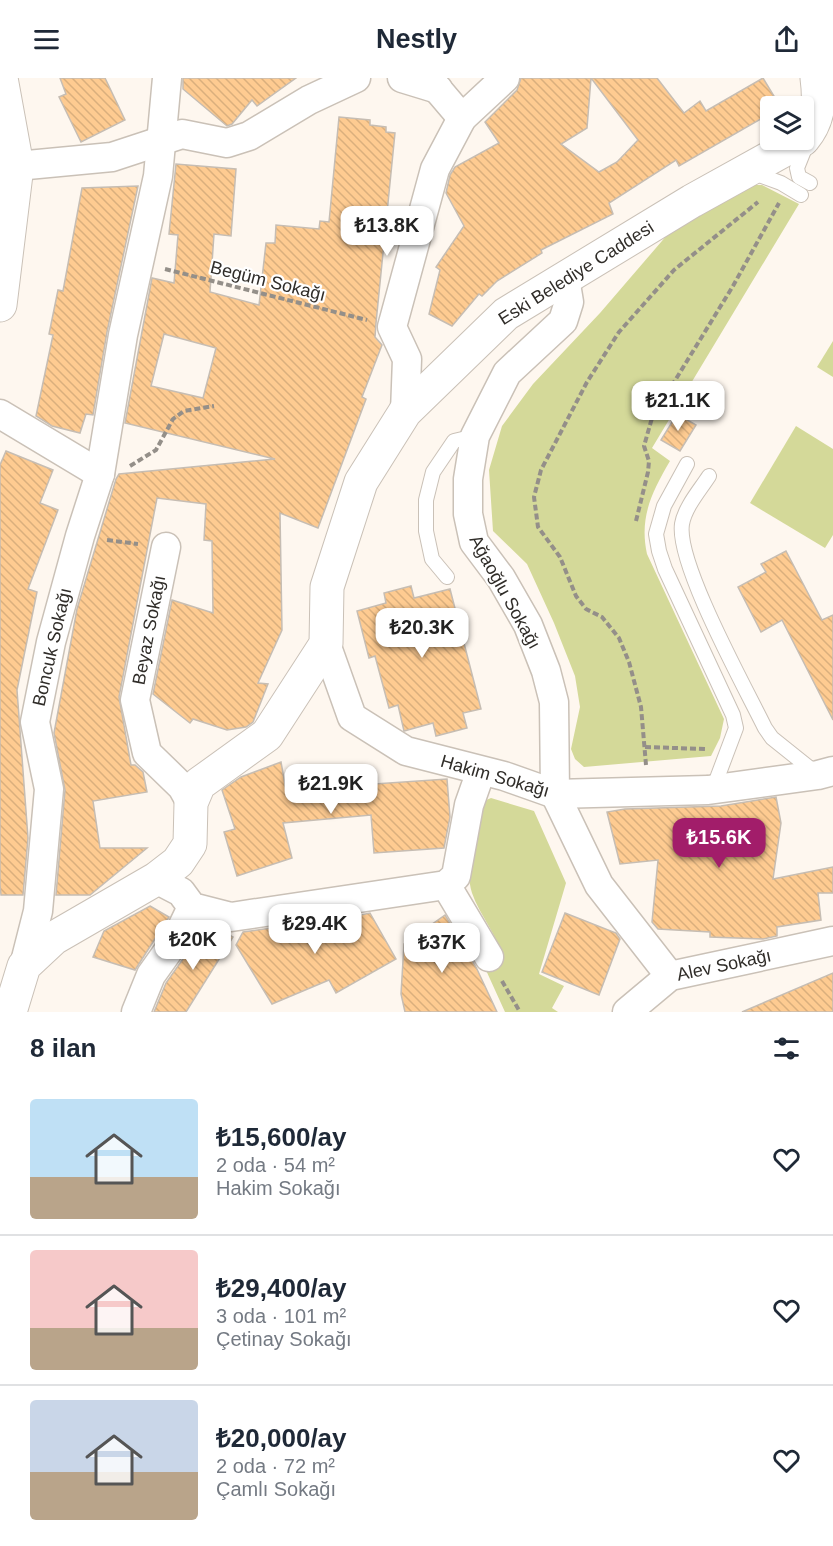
<!DOCTYPE html>
<html lang="tr">
<meta charset="utf-8">
<style>
:root{--surface:#fff;--page:#f6f6f7;--text:#1f2937;--muted:#747a83;--line:#e0e1e3;--accent:#a21d6a}
body{margin:0;font-family:Arial,sans-serif;background:var(--page);color:var(--text);height:100vh;display:flex;flex-direction:column;font-size:22px;white-space:nowrap}
*{box-sizing:border-box;margin:0}
p{font-size:20px;color:var(--muted)}
.icon{flex:none;width:33px;height:33px;fill:none;stroke:currentColor;stroke-width:2;stroke-linecap:round;stroke-linejoin:round}
.map{position:relative;height:934px;overflow:hidden}
.sheet{display:flex;flex-direction:column;background:var(--surface);flex:1}
.sheet>*{flex:none}
.tools{position:absolute;left:760px;top:18px;display:grid;gap:12px}
.tools a{display:grid;place-items:center;width:54px;height:54px;border-radius:6px;background:var(--surface);box-shadow:0 2px 4px #0004;font-size:30px}
.price{position:absolute;translate:-50% -51px;padding:0 14px;border-radius:12px;background:#fff;color:#222;font-size:20px;line-height:39px;filter:drop-shadow(0 2px 3px #0008)}
.price::after{content:'';position:absolute;left:50%;top:36px;width:18px;height:14px;margin-left:-9px;background:inherit;clip-path:polygon(0 0,100% 0,50% 100%)}
.price.active{background:var(--accent);color:#fff}
ul{padding:0;list-style:none}
li{display:flex;align-items:center;gap:18px;height:150px;padding:0 30px}
li+li{border-top:2px solid var(--line)}
li span{display:grid;place-items:center;flex:none;width:168px;height:120px;border-radius:6px;color:#555}
li>.icon{margin-inline-start:auto}
span .icon{width:72px;height:72px;fill:#fffc;stroke-width:1}
li b{font-size:26px}
h2{display:flex;justify-content:space-between;align-items:center;height:72px;padding:0 30px;font-size:26px}
header{display:flex;justify-content:space-between;align-items:center;height:78px;padding:0 30px;background:var(--surface);font-size:27px;font-weight:700}
.map>svg:first-child{display:block}
.green{fill:#d4d999}
.building{fill:url(#building-back-hatch);stroke:#c6bdb3;stroke-width:1.5;fill-rule:evenodd}
.lines{fill:none;stroke-linecap:round;stroke-linejoin:round}
.service-casing{stroke:#cac1b7;stroke-width:16}
.minor-casing{stroke:#cac1b7;stroke-width:31}
.tertiary-casing{stroke:#cac1b7;stroke-width:35}
.secondary-casing{stroke:#cac1b7;stroke-width:35}
.path{stroke:#948f89;stroke-width:4;stroke-dasharray:6 3;stroke-linecap:butt}
.service{stroke:#fff;stroke-width:14}
.minor{stroke:#fff;stroke-width:28}
.tertiary{stroke:#fff;stroke-width:33}
.secondary{stroke:#fff;stroke-width:33}
.labels{text-anchor:middle;stroke-width:4.5;stroke-linejoin:round;paint-order:stroke}
.street-label{font-size:18px;fill:#302d29;stroke:#fff}
</style>
<header><svg class="icon" aria-label="menu" viewBox="0 0 24 24"><path d="M4 6h16M4 12h16M4 18h16"/></svg>Nestly<svg class="icon" aria-label="share" viewBox="0 0 24 24"><path d="M12 15V3M7 8l5-5 5 5M5 13v7h14v-7"/></svg></header>
<div class="map">
<svg width="833" height="934" viewBox="0 0 833 934">
<defs>
<pattern id="building-back-hatch" width="6" height="6" patternUnits="userSpaceOnUse" patternTransform="scale(1.5)"><rect width="6" height="6" fill="#fecb91"/><path d="M-1 5l2 2M0 0l6 6M5-1l2 2" fill="none" stroke="#daaf7d"/></pattern>
</defs>
<rect width="100%" height="100%" fill="#fef7ef"/>
<!-- green -->
<g class="green">
<path d="M747 107H762L799 126 652 370 670 383C652 414 639 439 647 476L724 641 720 660 711 678 584 689 575 681 571 671 580 629 575 598 554 545 527 486 493 453 489 392 502 348 533 306 600 235 680 142Z"/>
<path d="M833 263V299L817 289Z"/>
<path d="M796 348 833 371V457L825 470 750 425Z"/>
<path d="M491 720 534 733 566 805 539 896 564 908 552 930 558 934H505L485 890 502 879C497 856 480 838 472 815 463 788 478 751 484 723Z"/>
</g>
<!-- building -->
<g class="building">
<path d="M60 0H105L125 42 81 64 59 19 66 16Z"/>
<path d="M183 0H296L257 28 252 22 232 46 227 48 183 11Z"/>
<path d="M521 0H591L587 50 561 66 599 94 617 84 638 62 591 0H657L684 35 700 23 706 33 763 0 780 28H771V35L679 88 676 82 609 125 613 136 541 172 542 175 497 203 482 218 479 216 452 248 429 236 440 192 436 189 464 148 446 115 450 97 455 89 499 65 485 44 517 12Z"/>
<path d="M339 39 370 42V47L386 49V54L395 55 376 245 375 259 382 267 362 319 366 321 318 450 280 435 282 552 258 605 268 606 253 644 246 649 227 652 193 641 190 645 153 616 172 522 213 535 212 463 204 462 206 426 157 420 119 619 131 687H135L143 694 147 714 93 723 100 770H147L90 817H56L65 712 54 655 77 531 116 401 119 396 275 381 125 345 152 200 174 205 178 157 169 156 176 86 236 91 231 158 214 156 210 214 259 227 266 165H275L276 147 319 151 320 143 329 144ZM164 256 216 270 203 320 151 308Z"/>
<path d="M138 108 107 254 93 337 86 336 80 355 52 348 36 338 53 257 49 256 58 212 63 213 82 110Z"/>
<path d="M677 336 696 347 680 373 661 362Z"/>
<path d="M6 373 53 392 40 425 58 432 28 511 37 514 17 612 28 760 23 817H1L0 807V387Z"/>
<path d="M786 473 822 542 833 537V642L782 542 761 554 738 509 766 494 761 486Z"/>
<path d="M411 508 414 520 450 511 481 631 463 635 467 650 436 658 433 645 404 653 398 627 389 630 375 578 369 580 357 533 386 525 384 515Z"/>
<path d="M281 684 286 712 447 701 450 739 444 770 374 775 371 737 283 745 292 780 237 798 224 754 235 751 222 712 241 699Z"/>
<path d="M776 719 781 745 773 801 833 789V815H818L821 842 777 849V858L763 861 710 859V854L658 851 652 844 658 782 620 786 607 734 625 731 721 728Z"/>
<path d="M150 828 169 839 135 892 93 879 104 853Z"/>
<path d="M370 835 396 881 336 915 329 902 272 926 236 867 243 854 292 847 294 851Z"/>
<path d="M565 835 616 855 620 861 599 917 542 894Z"/>
<path d="M445 837 476 889 497 934H405L401 916 404 866Z"/>
<path d="M200 850 224 854 233 859 186 934H154L166 905 190 871Z"/>
<path d="M833 895V934H742Z"/>
</g>
<g class="lines">
<!-- service casing -->
<g class="service-casing">
<g id="service">
<path d="M807 65 797 90 799 99 810 105"/>
<path d="M751 94 781 105 801 117"/>
<path d="M687 386 664 428 656 456 659 473 665 491 733 637 736 650 713 711"/>
<path d="M709 398C700 412 685 429 682 446 676 485 745 609 765 650L772 660 817 696"/>
<path d="M447 499 432 481 426 453V422L433 394 454 363 475 358"/>
</g>
</g>
<!-- minor casing -->
<g class="minor-casing">
<g id="minor">
<path d="M402 0 438 11"/>
<path d="M428 0 462 40"/>
<path d="M0 84 17 88 112 79 182 56 227 65 249 58 309 22 356 0"/>
<path d="M565 200 569 224 563 243 507 295 475 358 468 401V436L474 464 501 500 528 547 546 593 554 624 555 716 599 807 670 898"/>
<path d="M405 334 407 281 392 249 435 91 462 40 505 0"/>
<path d="M0 336 100 396"/>
<path d="M166 469 135 622 147 675 182 709 191 725"/>
<path d="M326 566 352 639 406 673 504 698 555 716 708 712 818 697 833 693"/>
<path d="M156 801 181 814 192 829 231 839 446 807 456 798 469 727 481 693"/>
<path d="M446 807 489 879"/>
<path d="M24 888 38 833 49 711 35 644 51 564 80 458 100 396 123 257 158 98 167 0"/>
<path d="M136 934 151 897 176 862 192 829"/>
<path d="M627 934 670 898 833 863"/>
</g>
</g>
<!-- tertiary casing -->
<g class="tertiary-casing">
<g id="tertiary">
<path d="M804 60C819 42 820 23 817 0"/>
<path d="M10 934 24 888 54 860 156 801 178 784 190 766 191 725 199 706 267 657 326 566 327 509 361 404 405 334 506 236 692 123 802 62"/>
</g>
</g>
<!-- secondary casing -->
<g class="secondary-casing">
<path id="secondary" d="M0 227 17 88 1 0"/>
</g>
<!-- path -->
<g class="path">
<path d="M165 191 367 242"/>
<path d="M130 388 156 372 173 341 184 333 214 328"/>
<path d="M636 443 648 394 649 383 644 368 652 340 733 208 779 125"/>
<path d="M107 462 138 466"/>
<path d="M645 669 706 671"/>
<path d="M646 687 641 629 629 584 619 560 602 539 586 531 576 518 560 479 538 449 534 419 541 392 587 304 619 254 674 192 758 124"/>
<path d="M502 903 520 934"/>
</g>
<!-- service -->
<use href="#service" class="service"/>
<!-- minor -->
<use href="#minor" class="minor"/>
<!-- tertiary -->
<use href="#tertiary" class="tertiary"/>
<!-- secondary -->
<use href="#secondary" class="secondary"/>
</g>
<g class="labels">
<!-- street labels -->
<g class="street-label">
<text transform="translate(576 195) rotate(-32)" y="6">Eski Belediye Caddesi</text>
<text transform="translate(268 203) rotate(14)" y="6">Begüm Sokağı</text>
<text transform="translate(505 514) rotate(61)" y="6">Ağaoğlu Sokağı</text>
<text transform="translate(149 552) rotate(-79)" y="6">Beyaz Sokağı</text>
<text transform="translate(52 569) rotate(-77)" y="6">Boncuk Sokağı</text>
<text transform="translate(495 698) rotate(16)" y="6">Hakim Sokağı</text>
<text transform="translate(724 887) rotate(-12)" y="6">Alev Sokağı</text>
</g>
</g>
</svg>
<div class="tools">
<a><svg class="icon" aria-label="layers" viewBox="0 0 24 24"><path d="M12 4l9 5-9 5-9-5zM3 14l9 5 9-5"/></svg></a>
</div>
<b class="price" style="left:387px;top:179px">₺13.8K</b>
<b class="price" style="left:678px;top:354px">₺21.1K</b>
<b class="price" style="left:422px;top:581px">₺20.3K</b>
<b class="price" style="left:331px;top:737px">₺21.9K</b>
<b class="price active" style="left:719px;top:791px">₺15.6K</b>
<b class="price" style="left:315px;top:877px">₺29.4K</b>
<b class="price" style="left:193px;top:893px">₺20K</b>
<b class="price" style="left:442px;top:896px">₺37K</b>
</div>
<section class="sheet">
<h2>8 ilan<svg class="icon" aria-label="filters" viewBox="0 0 24 24"><path d="M4 7h16M4 17h16"/><circle cx="9" cy="7" r="2"/><circle cx="15" cy="17" r="2"/></svg></h2>
<ul>
<li><span style="background:linear-gradient(#bfe0f5 65%,#b9a48a 0)"><svg class="icon" aria-label="home" viewBox="0 0 24 24"><path d="M3 11l9-7 9 7M6 9v11h12V9"/></svg></span><div><b>₺15,600/ay</b><p>2 oda · 54 m²</p><p>Hakim Sokağı</p></div><svg class="icon" aria-label="heart" viewBox="0 0 24 24"><path d="M12 20l-8-8c-3-5 5-10 8-4 3-6 11-1 8 4z"/></svg></li>
<li><span style="background:linear-gradient(#f6c9c9 65%,#b9a48a 0)"><svg class="icon" aria-label="home" viewBox="0 0 24 24"><path d="M3 11l9-7 9 7M6 9v11h12V9"/></svg></span><div><b>₺29,400/ay</b><p>3 oda · 101 m²</p><p>Çetinay Sokağı</p></div><svg class="icon" aria-label="heart" viewBox="0 0 24 24"><path d="M12 20l-8-8c-3-5 5-10 8-4 3-6 11-1 8 4z"/></svg></li>
<li><span style="background:linear-gradient(#c9d6e8 60%,#b9a48a 0)"><svg class="icon" aria-label="home" viewBox="0 0 24 24"><path d="M3 11l9-7 9 7M6 9v11h12V9"/></svg></span><div><b>₺20,000/ay</b><p>2 oda · 72 m²</p><p>Çamlı Sokağı</p></div><svg class="icon" aria-label="heart" viewBox="0 0 24 24"><path d="M12 20l-8-8c-3-5 5-10 8-4 3-6 11-1 8 4z"/></svg></li>
</ul>
</section>
